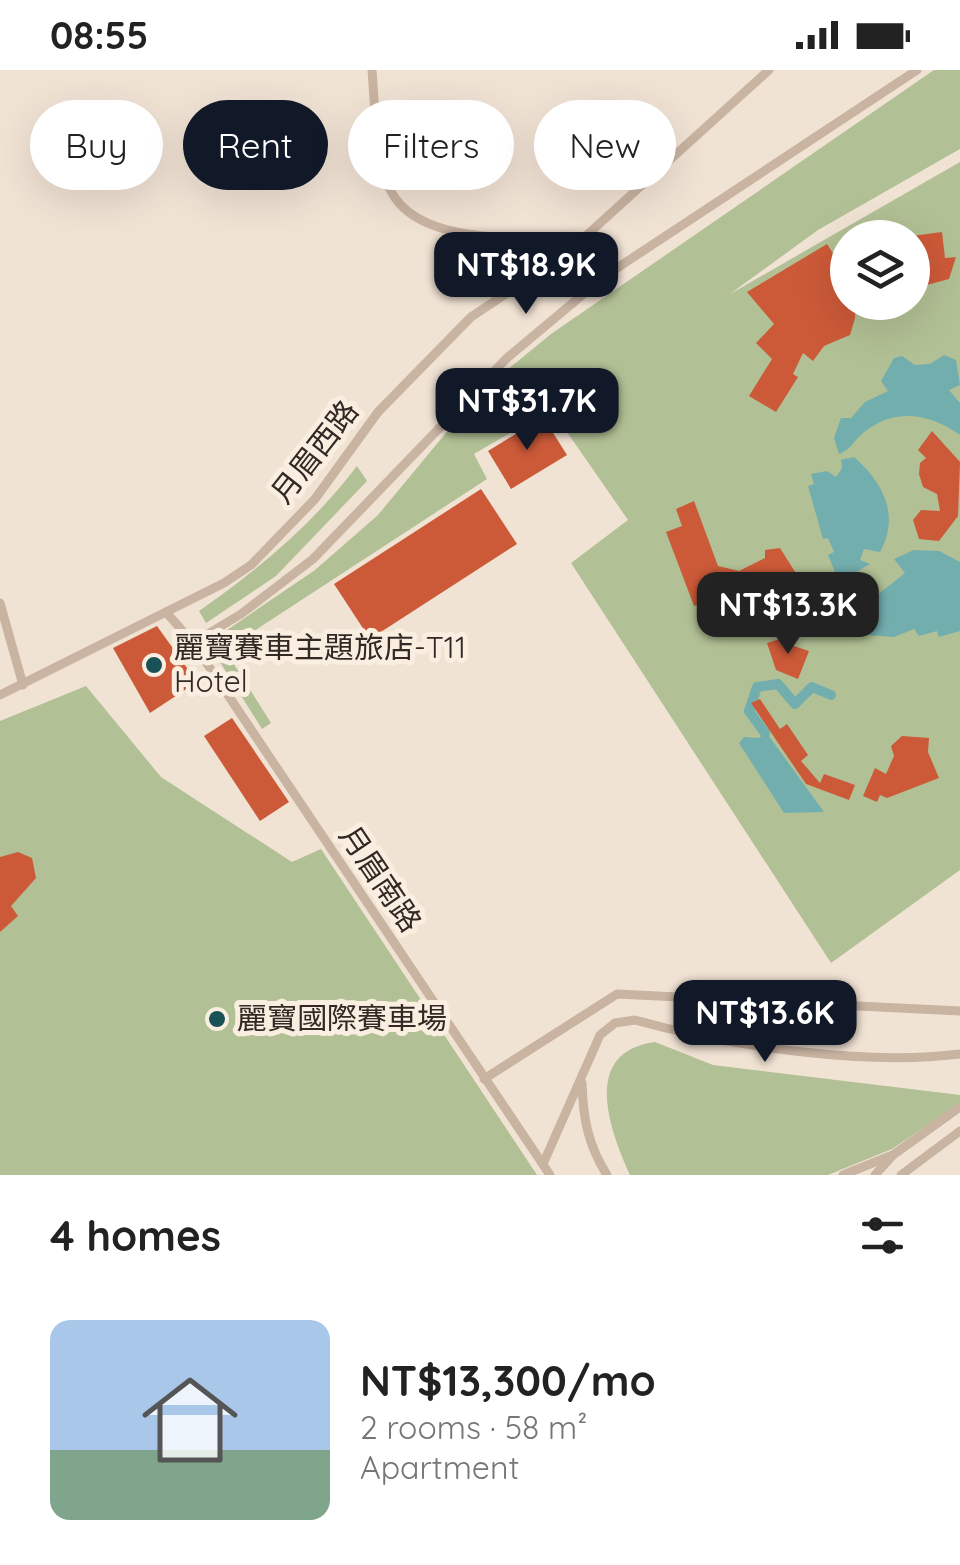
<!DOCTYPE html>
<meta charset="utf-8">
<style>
:root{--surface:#fff;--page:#f2f2f2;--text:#222;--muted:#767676;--accent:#111827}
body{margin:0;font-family:Quicksand,"Noto Sans TC",sans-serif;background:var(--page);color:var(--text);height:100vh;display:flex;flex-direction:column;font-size:38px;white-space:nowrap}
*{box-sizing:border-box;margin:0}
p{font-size:32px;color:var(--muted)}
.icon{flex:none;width:55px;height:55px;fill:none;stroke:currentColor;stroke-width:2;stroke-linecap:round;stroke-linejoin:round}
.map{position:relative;height:1105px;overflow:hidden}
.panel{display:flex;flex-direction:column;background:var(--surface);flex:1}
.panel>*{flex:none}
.banner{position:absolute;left:30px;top:30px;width:900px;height:90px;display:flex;gap:20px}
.controls{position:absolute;left:830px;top:150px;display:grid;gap:20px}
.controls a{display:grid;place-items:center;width:100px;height:100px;border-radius:50%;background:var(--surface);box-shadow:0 10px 40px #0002;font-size:50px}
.price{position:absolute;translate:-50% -85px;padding:0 22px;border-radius:20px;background:var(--accent);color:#fff;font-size:32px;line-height:65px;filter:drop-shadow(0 2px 5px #0008)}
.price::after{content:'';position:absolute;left:50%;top:60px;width:30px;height:22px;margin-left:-15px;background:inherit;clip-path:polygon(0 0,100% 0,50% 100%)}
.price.selected{background:#222;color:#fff}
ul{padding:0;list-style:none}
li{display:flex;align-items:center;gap:30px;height:250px;padding:0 50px}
li span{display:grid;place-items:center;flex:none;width:280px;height:200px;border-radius:20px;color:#555}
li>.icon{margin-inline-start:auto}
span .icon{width:120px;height:120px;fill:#fffc;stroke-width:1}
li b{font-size:42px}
h2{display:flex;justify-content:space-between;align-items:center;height:120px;padding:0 50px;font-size:42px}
.pill{padding:0 35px;border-radius:45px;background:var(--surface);box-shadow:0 10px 40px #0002;font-size:35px;line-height:90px}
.pill.selected{background:var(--accent);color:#fff}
.status{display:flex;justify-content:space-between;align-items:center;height:70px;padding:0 50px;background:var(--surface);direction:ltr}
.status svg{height:28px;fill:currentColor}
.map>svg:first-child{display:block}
.green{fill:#b2c095;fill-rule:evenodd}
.water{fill:#73aeaf}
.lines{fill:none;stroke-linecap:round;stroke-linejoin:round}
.canal{stroke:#73aeaf;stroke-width:10}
.building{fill:#cc5a38}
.minor{stroke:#c9b3a1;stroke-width:9}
.poi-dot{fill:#185256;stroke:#f9eee0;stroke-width:4}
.labels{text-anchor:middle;stroke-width:10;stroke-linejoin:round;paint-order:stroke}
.street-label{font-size:30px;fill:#332824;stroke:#f9eee0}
.poi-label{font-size:30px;fill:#332824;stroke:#f9eee0;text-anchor:start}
</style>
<div class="status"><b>08:55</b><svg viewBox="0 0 49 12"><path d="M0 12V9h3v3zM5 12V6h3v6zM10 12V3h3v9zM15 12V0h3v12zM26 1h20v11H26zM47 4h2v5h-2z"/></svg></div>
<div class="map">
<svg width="960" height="1105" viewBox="0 0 960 1105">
<rect width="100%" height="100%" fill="#f1e3d4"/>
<!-- green -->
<g class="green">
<path d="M934 0H960V79L818 160 730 224 960 92V800L831 893 571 493 628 450 551 339 474 384 487 409 225 580 271 653 262 659 208 573 315 500 378 445 479 323 551 264ZM848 168H912V232H848Z"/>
<path d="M357 396 367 411 276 506 206 553 199 541C259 499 312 455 357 396Z"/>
<path d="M86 616 161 707 292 792 321 779 537 1105H0V651Z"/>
<path d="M655 972 713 995 960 1025V1033L892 1079 828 1105H630C610 1061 580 982 655 972Z"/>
</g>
<!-- water -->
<g class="water">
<path d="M944 285 956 290 960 315 949 320 960 333V365C929 343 894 337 863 363 853 371 852 379 839 384L834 368 841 348H851L865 332 888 321 881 311 894 288 902 286 915 295 930 294Z"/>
<path d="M854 387C884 413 900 446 880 482L864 479 860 490 870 494 839 512 828 485 834 482 828 468 823 469 808 416 814 414 811 404 827 401 836 407 842 398 841 390Z"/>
<path d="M914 480 939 481 960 492V561L939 567 937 561 919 566 914 559 894 567 868 565 865 548 846 528 867 516 876 526 905 503 894 489Z"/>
<path d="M766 662 824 742 784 743 739 673 744 667 759 668Z"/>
</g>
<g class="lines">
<!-- canal -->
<path class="canal" d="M765 663 749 641 757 617 778 614 795 634 812 617 831 625"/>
</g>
<!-- building -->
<g class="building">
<path d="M942 162 945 188 956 187 949 209 912 219V166Z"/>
<path d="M827 174 838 191 848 185V232H856L855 248 850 265 824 276 813 291 803 283 793 304 798 307 776 342 749 326 772 289 756 273 774 254 747 222Z"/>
<path d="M543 347 567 385 511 419 488 381Z"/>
<path d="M932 361 960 392 958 446 939 471 919 469 913 450 921 440 940 441 937 424 923 417 919 404 920 393 926 388 918 380Z"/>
<path d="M481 419 517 474 370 569 334 514Z"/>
<path d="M694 431 718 496 739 501 765 488V480L780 478 804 516 791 522 758 518 735 535 718 540 714 530 694 536 666 462 682 456 676 439Z"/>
<path d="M157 556 197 612 150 643 113 578Z"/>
<path d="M789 566 791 575 809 581 798 609 776 600 767 573Z"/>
<path d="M760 629 780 659 787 654 808 685 801 691 820 713 824 704 855 715 849 730 806 714 751 633Z"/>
<path d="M232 648 289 732 260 751 204 666Z"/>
<path d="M902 666 929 668 928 682 939 708 887 728 880 725 877 732 863 726 875 698 886 704 894 686 891 676Z"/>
<path d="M18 782 32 788 36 808 11 836 18 846 0 862V787Z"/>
</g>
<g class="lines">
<!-- minor -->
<g class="minor">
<path d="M372 0C380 104 370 157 494 167 524 170 543 162 567 183"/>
<path d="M0 533 23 615"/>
<path d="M166 542 193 573 550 1105"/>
<path d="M193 573 241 544 313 489 507 288 605 206 917 0"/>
<path d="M0 625 224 513 251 495 315 429 378 342 471 247 567 183 769 0"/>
<path d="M484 1009 617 924 960 941"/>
<path d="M582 1013C583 1048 588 1075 607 1105"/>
<path d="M543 1094 600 965 615 953 635 950C727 976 865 996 960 984"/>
<path d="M843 1105 890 1086"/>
<path d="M875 1105 893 1085 960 1037"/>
<path d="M901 1105 960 1061"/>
</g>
</g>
<!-- markers -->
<g class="poi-dot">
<circle cx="154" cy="595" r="10"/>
<circle cx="217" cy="949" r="10"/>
</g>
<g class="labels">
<!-- street labels -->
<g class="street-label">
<text transform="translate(315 382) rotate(-52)" y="10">月眉西路</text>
<text transform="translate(380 809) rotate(56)" y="10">月眉南路</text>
</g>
<!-- poi labels -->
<g class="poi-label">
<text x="174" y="588">麗寶賽車主題旅店-T11<tspan x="174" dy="34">Hotel</tspan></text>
<text x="237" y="959">麗寶國際賽車場</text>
</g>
</g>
</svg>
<div class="controls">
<a><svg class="icon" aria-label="layers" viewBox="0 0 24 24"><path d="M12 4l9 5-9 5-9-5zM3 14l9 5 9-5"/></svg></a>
</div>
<b class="price" style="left:526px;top:247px">NT$18.9K</b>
<b class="price" style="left:527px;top:383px">NT$31.7K</b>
<b class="price selected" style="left:788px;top:587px">NT$13.3K</b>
<b class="price" style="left:765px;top:995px">NT$13.6K</b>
<div class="banner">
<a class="pill">Buy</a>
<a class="pill selected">Rent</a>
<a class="pill">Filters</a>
<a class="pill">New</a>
</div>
</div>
<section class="panel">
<h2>4 homes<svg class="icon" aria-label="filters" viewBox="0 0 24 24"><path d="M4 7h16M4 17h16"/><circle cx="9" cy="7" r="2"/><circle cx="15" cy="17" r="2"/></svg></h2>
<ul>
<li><span style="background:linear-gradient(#a9c7e8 65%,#7fa58c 0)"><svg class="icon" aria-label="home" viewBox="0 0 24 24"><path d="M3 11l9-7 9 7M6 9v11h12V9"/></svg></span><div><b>NT$13,300/mo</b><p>2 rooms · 58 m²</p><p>Apartment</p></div></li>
</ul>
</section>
